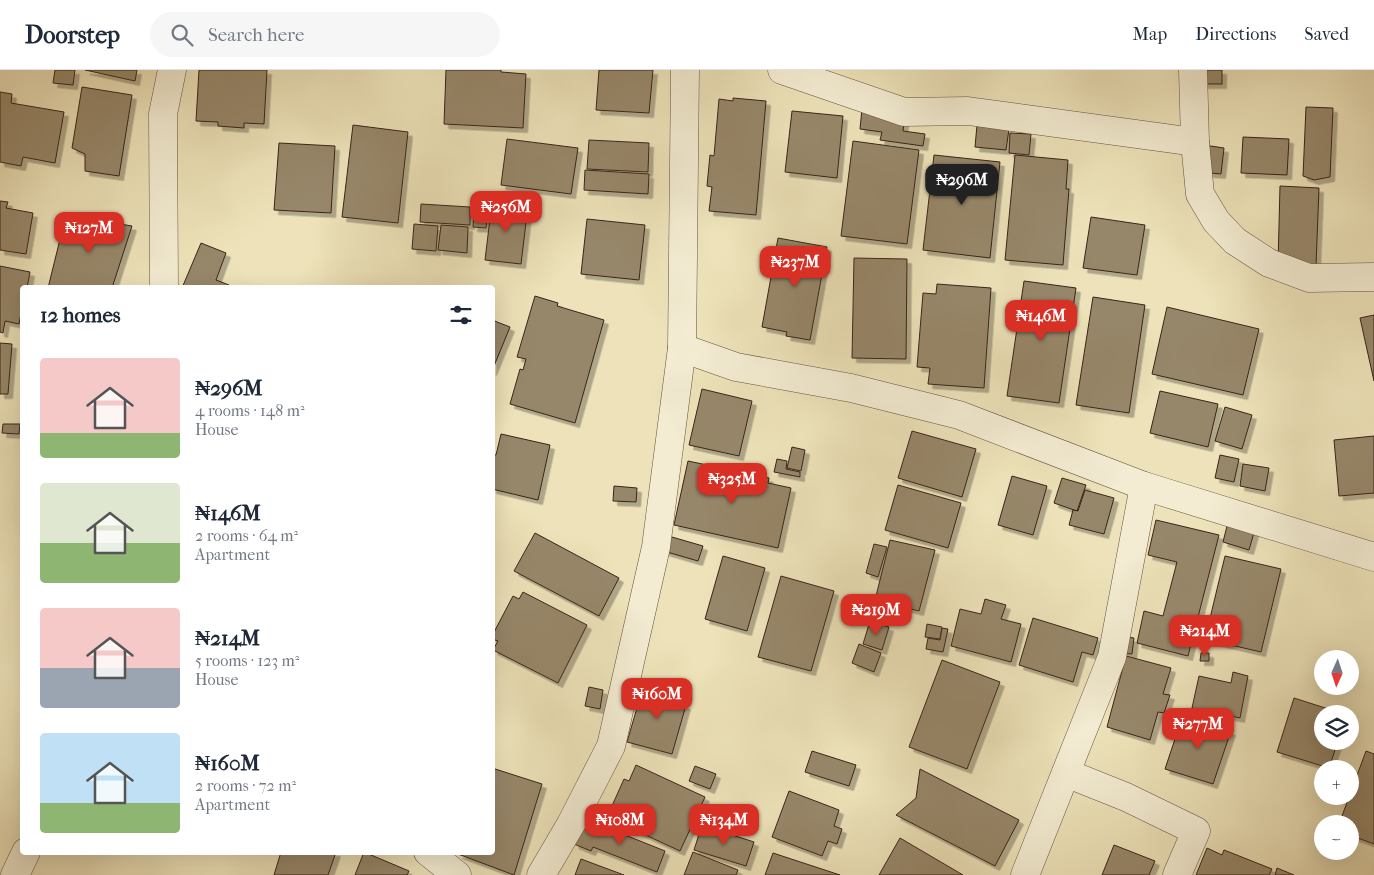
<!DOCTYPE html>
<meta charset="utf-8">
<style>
:root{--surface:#fff;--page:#f6f6f7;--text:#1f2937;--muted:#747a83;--line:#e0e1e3;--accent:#d93025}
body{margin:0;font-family:"IM FELL French Canon",serif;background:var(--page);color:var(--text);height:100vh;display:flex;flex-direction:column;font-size:19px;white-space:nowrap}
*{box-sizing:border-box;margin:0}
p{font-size:16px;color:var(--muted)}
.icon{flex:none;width:28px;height:28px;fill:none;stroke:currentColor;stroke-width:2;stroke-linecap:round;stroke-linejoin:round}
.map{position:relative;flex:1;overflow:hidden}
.details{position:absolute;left:20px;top:215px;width:475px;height:570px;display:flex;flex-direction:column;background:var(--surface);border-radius:5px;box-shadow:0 5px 20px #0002}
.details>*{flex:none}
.needle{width:32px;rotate:183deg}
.controls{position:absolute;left:1314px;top:580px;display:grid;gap:10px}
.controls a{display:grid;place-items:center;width:45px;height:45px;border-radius:50%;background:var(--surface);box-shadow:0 5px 20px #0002;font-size:25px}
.price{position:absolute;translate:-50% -42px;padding:0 11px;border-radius:10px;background:var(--accent);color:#fff;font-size:16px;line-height:32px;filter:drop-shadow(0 1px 2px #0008)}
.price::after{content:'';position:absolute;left:50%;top:30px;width:15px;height:11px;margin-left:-8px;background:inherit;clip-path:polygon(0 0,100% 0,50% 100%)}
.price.active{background:#222;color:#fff}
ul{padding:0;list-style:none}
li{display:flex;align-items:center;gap:15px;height:125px;padding:0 20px}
li span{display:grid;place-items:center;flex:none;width:140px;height:100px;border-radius:5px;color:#555}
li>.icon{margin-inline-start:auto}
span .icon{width:60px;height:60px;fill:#fffc;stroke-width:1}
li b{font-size:21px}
h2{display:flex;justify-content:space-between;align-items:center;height:60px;padding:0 20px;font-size:21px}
header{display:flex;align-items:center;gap:30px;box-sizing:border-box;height:70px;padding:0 25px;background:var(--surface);border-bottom:1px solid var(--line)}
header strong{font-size:24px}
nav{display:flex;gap:28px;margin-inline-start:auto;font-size:18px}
.search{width:350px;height:45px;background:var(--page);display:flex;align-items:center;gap:12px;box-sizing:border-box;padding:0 18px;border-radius:28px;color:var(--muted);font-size:19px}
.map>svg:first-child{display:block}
.building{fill:#97876b;stroke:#392417;filter:url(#shadow)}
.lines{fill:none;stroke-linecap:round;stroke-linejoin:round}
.street-casing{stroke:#665440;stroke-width:29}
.street{stroke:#f3ecd2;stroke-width:28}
</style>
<header>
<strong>Doorstep</strong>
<div class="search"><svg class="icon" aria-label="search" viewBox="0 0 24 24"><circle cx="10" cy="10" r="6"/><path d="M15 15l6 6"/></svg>Search here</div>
<nav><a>Map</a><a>Directions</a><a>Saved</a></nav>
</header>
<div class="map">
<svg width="1374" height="805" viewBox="0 0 1374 805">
<defs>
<filter id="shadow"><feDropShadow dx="4.5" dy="4.5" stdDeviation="0" flood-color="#0004"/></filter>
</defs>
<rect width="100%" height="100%" fill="#ede2b9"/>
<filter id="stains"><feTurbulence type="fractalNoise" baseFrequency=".004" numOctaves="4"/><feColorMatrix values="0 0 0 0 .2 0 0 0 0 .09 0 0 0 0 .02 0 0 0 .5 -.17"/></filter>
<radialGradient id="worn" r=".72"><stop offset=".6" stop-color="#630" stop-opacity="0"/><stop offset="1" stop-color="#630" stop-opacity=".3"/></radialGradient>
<!-- building -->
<g class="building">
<path d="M55 0H75L73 15 53 13Z"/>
<path d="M85 0H137L135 11Z"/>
<path d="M199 0H267L264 54 244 53V58L218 56V52L196 51Z"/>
<path d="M446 0H501V2L526 4 523 58 444 54Z"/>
<path d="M599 0H653L649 43 596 40Z"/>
<rect x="1203" y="0" width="19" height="14"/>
<path d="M82 17 132 25 119 106 85 101V84L72 78Z"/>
<path d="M0 22 12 24 11 33 64 42 55 93 23 87 21 96 0 92Z"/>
<path d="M733 28 766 31 756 145 709 141 712 117 707 116 710 85 714 86 719 29 733 31Z"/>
<path d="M1306 37 1333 38 1330 107 1314 110 1303 106Z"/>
<path d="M862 39 905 45 903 61 925 64 923 76 880 70 882 62 860 59Z"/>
<path d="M792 41 843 46 837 108 785 102Z"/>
<path d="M353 55 408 62 398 153 342 147Z"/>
<path d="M977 55 1009 59 1006 80 975 77Z"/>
<path d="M1010 63 1031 64 1029 85 1009 83Z"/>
<path d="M1243 67 1289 69 1287 105 1241 103Z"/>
<path d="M507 69 578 78 571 124 501 115Z"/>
<path d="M589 70 649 73 648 102 587 99Z"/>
<path d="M853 71 919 80 907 174 841 166Z"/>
<path d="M279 73 335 76 331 143 274 140Z"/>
<path d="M1204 75 1224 78 1221 104 1200 102Z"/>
<path d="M934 85 1000 92 990 188 923 180Z"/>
<path d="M1015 85 1068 90 1066 119H1069L1063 195 1005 190Z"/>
<path d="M585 100 649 104 648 124 584 120Z"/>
<path d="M1280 116 1319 118 1316 196 1278 195Z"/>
<path d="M475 130 489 131 486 158 473 157Z"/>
<path d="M0 131 8 132 6 138 33 143 26 184 0 180Z"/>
<path d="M492 132 528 136 521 194 485 190Z"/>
<path d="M421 134 470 137V155L420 152Z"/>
<path d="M66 145 132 156 112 218H48Z"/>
<path d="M1091 147 1145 155 1137 205 1083 198Z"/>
<path d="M587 149 645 155 639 210 581 204Z"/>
<path d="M414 154 438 156 436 181 412 179Z"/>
<path d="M441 155 468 157 467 183 438 180Z"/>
<path d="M778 168 827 177 810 270 786 266 787 262 762 257Z"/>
<path d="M201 173 226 183 216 210 229 215 228 218H182Z"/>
<path d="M854 188 907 189 906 289 852 288Z"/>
<path d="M0 196 30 202 27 218H22V238L19 254 5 251 3 263 0 262Z"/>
<path d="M1024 211 1076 218 1059 333 1007 326Z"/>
<path d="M937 214 991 218 984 318 928 314 930 298 917 297 923 223 936 224Z"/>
<path d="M535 226 558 233 557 236 604 250 575 353 510 334 520 299 523 300 526 289 517 287Z"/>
<path d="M1093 227 1145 235 1129 343 1076 335Z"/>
<path d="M1167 237 1259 259 1243 325 1152 304Z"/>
<path d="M1374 245V311L1360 248Z"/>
<path d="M492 250 510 257 492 301Z"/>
<path d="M0 273 12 274 8 324H0Z"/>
<path d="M702 319 752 331 739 386 689 375Z"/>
<path d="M1160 321 1218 334 1208 377 1150 363Z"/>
<path d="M1225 337 1252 345 1242 379 1215 371Z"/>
<path d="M3 354H20L19 364 2 363Z"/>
<path d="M912 361 976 379 962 427 898 408Z"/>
<path d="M501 364 550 375 538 430 492 419V384L496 385Z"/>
<path d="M1374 366V423L1339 426 1334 370Z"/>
<path d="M792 377 805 380 801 401 787 398Z"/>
<path d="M1220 385 1239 389 1234 412 1215 408Z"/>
<path d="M777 389 787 391 786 399 800 402V407L774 402Z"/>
<path d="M688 391 769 408 768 413 791 418 778 478 674 455Z"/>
<path d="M1243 394 1269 398 1265 421 1240 416Z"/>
<path d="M1012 406 1047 416 1033 465 998 455Z"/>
<path d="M1062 408 1086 415 1077 441 1054 433Z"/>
<path d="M898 415 961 433 948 478 885 460Z"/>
<path d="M614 416 637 418 636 432 613 431Z"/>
<path d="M1085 420 1114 428 1104 464 1069 455 1073 440 1078 441Z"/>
<path d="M1156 450 1219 465 1188 586 1137 573 1144 541 1163 546 1177 492 1148 485Z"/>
<path d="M1228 452 1255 459 1249 480 1223 472Z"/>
<path d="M535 463 619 508 599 546 514 501Z"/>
<path d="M665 465 703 476 698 491 660 480Z"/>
<path d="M890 470 935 480 919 541 875 530Z"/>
<path d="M874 474 887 477 878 507 866 503Z"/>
<path d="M723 486 765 498 747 561 705 549Z"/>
<path d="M1225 486 1281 499 1261 582 1205 569Z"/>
<path d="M781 506 834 521 811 601 758 587Z"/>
<path d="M523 522 587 555 558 613 493 580 498 571 492 569V566L513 526 519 529Z"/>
<path d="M985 529 1006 535 1001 549 1021 554 1011 592 951 576 960 539 981 544Z"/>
<path d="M1033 548 1098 568 1093 585 1082 582 1073 612 1019 595Z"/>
<path d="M870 551 889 557 882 580 863 574Z"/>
<path d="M927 554 942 557 940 569 925 567Z"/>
<path d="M942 558 948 559 943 582 926 579 928 568 940 570Z"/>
<path d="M1119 566 1134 568 1132 584 1117 583Z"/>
<path d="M859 574 881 583 874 602 852 593Z"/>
<path d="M1201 583H1209V591H1200Z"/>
<path d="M1126 586 1171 598 1163 624 1170 625 1164 643 1158 642 1150 670 1107 657Z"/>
<path d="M942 590 1000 612 967 699 909 677Z"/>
<path d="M1233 602 1248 606 1240 648 1192 638 1199 606 1231 613Z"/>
<path d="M644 614 671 621 669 630 686 635 672 684 627 672Z"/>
<path d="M589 617 603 620 600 639 585 636Z"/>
<path d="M1294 628 1344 644H1322V671H1338L1329 698 1277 682Z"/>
<path d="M1183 645 1231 661 1213 714 1165 699Z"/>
<path d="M812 681 856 695 849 716 805 702Z"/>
<path d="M1366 681 1374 684V774L1350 765V754H1339Z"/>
<path d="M636 695 705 727 680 781 607 747 624 709 629 711Z"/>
<path d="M695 696 716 704 710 719 689 711Z"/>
<path d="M492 698 542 714 514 805 458 784 492 782Z"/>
<path d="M920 699 1019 750 995 796 896 745 916 728Z"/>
<path d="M789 721 839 740 834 756 842 759 837 774 828 771 822 786 772 767Z"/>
<path d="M595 753 665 781 657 802 593 777 591 781 574 774 582 754 593 758Z"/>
<path d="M702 755 754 772 746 796 694 780Z"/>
<path d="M900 768 963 805H879Z"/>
<path d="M1114 775 1155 791 1149 805H1102Z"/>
<path d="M1207 778 1222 785 1224 780 1272 799 1269 805H1196Z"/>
<path d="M281 782H336L328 805H274Z"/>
<path d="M364 782 409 801 407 805H355Z"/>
<path d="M693 782 738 800 736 805H684Z"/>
<path d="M773 783 840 805H765Z"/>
<path d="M581 789 624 805H575Z"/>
<path d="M1277 798 1294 805H1275Z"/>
</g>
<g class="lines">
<!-- street casing -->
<g class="street-casing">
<g id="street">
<path d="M782 0 904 42 968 41 1195 72"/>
<path d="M1193 0 1195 72 1200 124 1216 151 1235 171 1269 193 1309 208 1374 207"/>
<path d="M164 218 163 44 172 0"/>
<path d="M682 278 736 297 851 318 959 345 1144 416 1374 487"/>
<path d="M1066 703 1126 727 1196 761 1177 805"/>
<path d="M428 782 457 805"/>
<path d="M15 805 26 782"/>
<path d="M541 805 571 754 611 676 656 477 682 278 685 0"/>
<path d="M1025 805 1112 587 1144 416"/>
</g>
</g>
<!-- street -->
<use href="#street" class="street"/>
</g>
<rect width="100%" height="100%" filter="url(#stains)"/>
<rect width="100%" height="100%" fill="url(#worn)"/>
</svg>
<div class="controls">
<a><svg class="needle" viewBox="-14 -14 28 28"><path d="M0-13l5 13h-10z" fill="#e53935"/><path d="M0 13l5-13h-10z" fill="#747a83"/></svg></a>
<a><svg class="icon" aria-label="layers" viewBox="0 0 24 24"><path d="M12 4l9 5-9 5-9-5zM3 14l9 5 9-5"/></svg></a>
<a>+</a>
<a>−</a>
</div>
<b class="price active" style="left:962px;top:136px">₦296M</b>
<b class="price" style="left:506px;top:163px">₦256M</b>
<b class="price" style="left:89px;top:184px">₦127M</b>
<b class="price" style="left:795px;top:218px">₦237M</b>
<b class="price" style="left:1041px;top:272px">₦146M</b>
<b class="price" style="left:732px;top:435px">₦325M</b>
<b class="price" style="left:876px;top:566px">₦219M</b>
<b class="price" style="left:1205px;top:587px">₦214M</b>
<b class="price" style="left:657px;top:650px">₦160M</b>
<b class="price" style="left:1198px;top:680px">₦277M</b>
<b class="price" style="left:620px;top:776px">₦108M</b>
<b class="price" style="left:724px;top:776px">₦134M</b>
<section class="details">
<h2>12 homes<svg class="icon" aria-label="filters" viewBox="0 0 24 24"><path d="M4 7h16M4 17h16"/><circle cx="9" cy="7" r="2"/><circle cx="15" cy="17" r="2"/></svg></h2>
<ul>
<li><span style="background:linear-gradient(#f6c9c9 75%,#8fb573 0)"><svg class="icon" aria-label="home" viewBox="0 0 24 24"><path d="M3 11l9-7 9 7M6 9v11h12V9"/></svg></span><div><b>₦296M</b><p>4 rooms · 148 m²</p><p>House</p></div></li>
<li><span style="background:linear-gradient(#dfe7d0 60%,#8fb573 0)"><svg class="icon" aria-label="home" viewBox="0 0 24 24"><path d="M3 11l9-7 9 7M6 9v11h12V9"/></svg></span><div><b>₦146M</b><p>2 rooms · 64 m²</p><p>Apartment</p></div></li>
<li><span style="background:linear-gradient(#f6c9c9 60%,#9aa5b1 0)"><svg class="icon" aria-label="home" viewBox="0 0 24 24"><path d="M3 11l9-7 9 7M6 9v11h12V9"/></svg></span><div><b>₦214M</b><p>5 rooms · 123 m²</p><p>House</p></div></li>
<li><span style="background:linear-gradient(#bfe0f5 70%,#8fb573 0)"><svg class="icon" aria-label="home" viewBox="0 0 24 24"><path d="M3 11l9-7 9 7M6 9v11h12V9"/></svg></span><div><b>₦160M</b><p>2 rooms · 72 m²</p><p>Apartment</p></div></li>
</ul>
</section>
</div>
